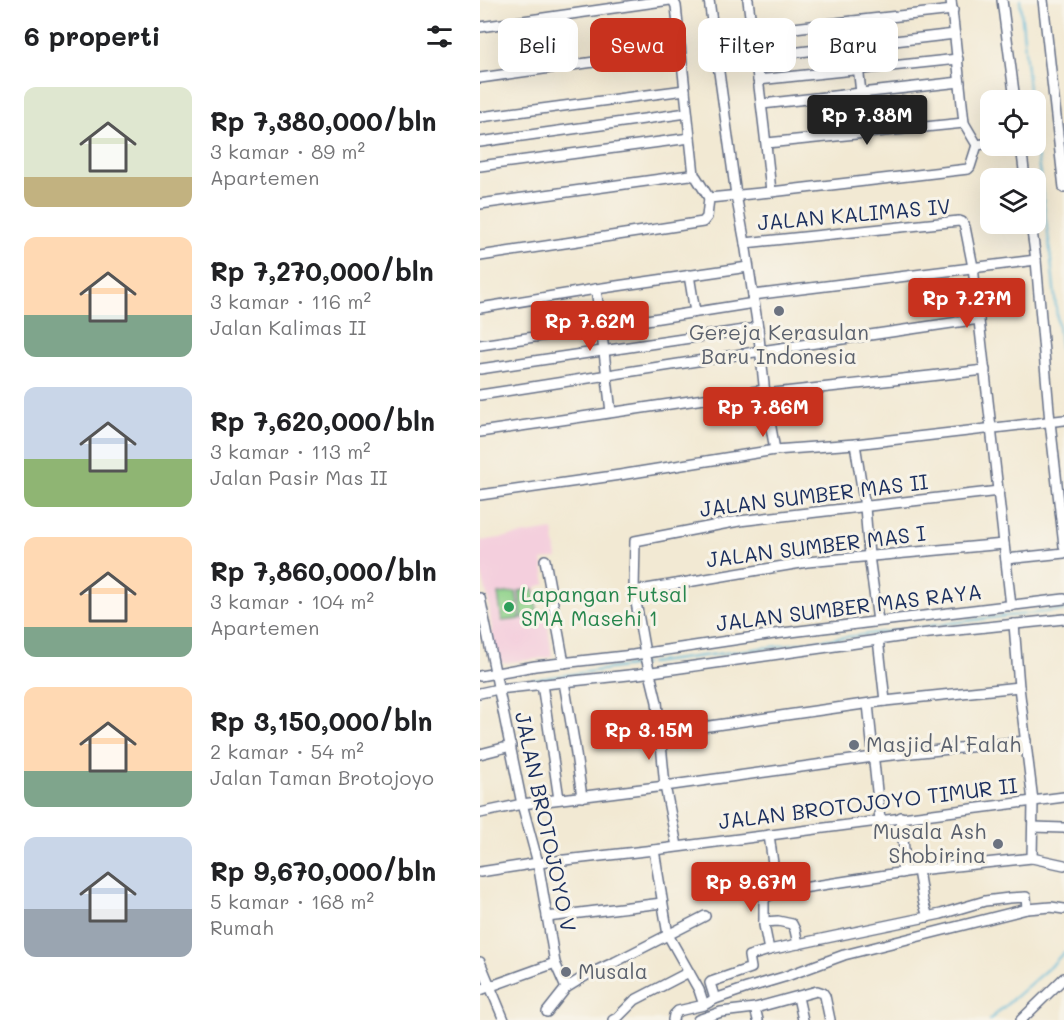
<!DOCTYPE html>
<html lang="id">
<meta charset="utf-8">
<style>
:root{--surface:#fff;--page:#f6f6f6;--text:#202124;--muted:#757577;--accent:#c8321e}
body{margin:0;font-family:Mali,sans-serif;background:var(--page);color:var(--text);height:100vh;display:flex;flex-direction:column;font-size:22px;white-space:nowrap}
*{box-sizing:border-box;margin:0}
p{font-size:20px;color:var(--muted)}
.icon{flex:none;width:33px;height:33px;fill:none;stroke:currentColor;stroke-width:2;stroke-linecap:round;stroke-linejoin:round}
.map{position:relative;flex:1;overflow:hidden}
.side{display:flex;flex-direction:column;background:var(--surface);width:480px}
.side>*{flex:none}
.guide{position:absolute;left:18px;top:18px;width:476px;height:54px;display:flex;gap:12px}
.fabs{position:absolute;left:500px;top:90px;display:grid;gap:12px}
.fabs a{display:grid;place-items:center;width:66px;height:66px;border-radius:12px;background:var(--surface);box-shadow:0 6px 24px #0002;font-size:30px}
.price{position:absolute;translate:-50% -51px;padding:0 14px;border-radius:6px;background:var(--accent);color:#fff;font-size:20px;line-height:39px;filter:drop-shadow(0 2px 3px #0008)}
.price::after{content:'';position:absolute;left:50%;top:36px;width:18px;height:14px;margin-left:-9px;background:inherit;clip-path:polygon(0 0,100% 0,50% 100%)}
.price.active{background:#222;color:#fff}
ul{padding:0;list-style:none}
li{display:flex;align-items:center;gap:18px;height:150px;padding:0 24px}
li span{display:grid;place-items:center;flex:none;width:168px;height:120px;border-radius:12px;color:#555}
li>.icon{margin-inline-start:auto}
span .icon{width:72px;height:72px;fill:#fffc;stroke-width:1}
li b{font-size:26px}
h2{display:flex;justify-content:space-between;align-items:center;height:72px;padding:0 24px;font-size:26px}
.tag{padding:0 21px;border-radius:12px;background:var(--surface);box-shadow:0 6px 24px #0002;font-size:21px;line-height:54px}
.tag.active{background:var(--accent);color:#fff}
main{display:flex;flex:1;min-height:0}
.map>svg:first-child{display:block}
.built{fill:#f4cfdd}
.garden{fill:#8fd28a;stroke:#558074;stroke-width:1.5}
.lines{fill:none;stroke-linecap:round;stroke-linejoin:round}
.stream{stroke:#5ab7d8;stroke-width:2}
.minor-casing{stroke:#667087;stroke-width:12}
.minor{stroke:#fff;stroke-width:9}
.worship-dot{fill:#6b7280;stroke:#f7f3e8;stroke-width:2}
.leisure-dot{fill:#2e9e5b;stroke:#f7f3e8;stroke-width:2}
.labels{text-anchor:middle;stroke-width:6;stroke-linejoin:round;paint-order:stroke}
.street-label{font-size:21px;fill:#1b2f5e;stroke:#f7f3e8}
.worship-label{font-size:21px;fill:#5b616d;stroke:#f7f3e8;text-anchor:start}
.leisure-label{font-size:21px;fill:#27864d;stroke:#f7f3e8;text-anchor:start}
</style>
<main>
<section class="side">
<h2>6 properti<svg class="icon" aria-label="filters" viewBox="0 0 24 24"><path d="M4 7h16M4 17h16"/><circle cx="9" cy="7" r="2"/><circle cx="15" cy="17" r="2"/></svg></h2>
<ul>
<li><span style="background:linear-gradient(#dfe7d0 75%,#c2b280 0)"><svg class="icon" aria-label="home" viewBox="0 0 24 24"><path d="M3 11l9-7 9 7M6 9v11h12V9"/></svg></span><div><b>Rp 7,380,000/bln</b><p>3 kamar · 89 m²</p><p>Apartemen</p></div></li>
<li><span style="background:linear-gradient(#ffd9b3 65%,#7fa58c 0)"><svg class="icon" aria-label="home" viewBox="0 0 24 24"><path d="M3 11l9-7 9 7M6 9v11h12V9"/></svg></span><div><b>Rp 7,270,000/bln</b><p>3 kamar · 116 m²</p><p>Jalan Kalimas II</p></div></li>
<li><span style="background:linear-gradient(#c9d6e8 60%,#8fb573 0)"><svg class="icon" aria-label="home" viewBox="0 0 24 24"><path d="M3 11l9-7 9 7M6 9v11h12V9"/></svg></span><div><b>Rp 7,620,000/bln</b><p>3 kamar · 113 m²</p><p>Jalan Pasir Mas II</p></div></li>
<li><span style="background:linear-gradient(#ffd9b3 75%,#7fa58c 0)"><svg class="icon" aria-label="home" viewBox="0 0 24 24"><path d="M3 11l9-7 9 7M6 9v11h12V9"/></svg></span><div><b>Rp 7,860,000/bln</b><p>3 kamar · 104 m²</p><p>Apartemen</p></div></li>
<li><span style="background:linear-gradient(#ffd9b3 70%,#7fa58c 0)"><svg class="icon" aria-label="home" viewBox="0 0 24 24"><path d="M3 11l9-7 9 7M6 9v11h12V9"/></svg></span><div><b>Rp 3,150,000/bln</b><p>2 kamar · 54 m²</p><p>Jalan Taman Brotojoyo</p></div></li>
<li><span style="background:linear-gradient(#c9d6e8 60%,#9aa5b1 0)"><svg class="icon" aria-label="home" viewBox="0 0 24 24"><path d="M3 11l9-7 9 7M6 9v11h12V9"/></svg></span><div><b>Rp 9,670,000/bln</b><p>5 kamar · 168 m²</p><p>Rumah</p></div></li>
</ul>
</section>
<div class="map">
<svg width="584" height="1020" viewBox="0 0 584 1020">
<rect width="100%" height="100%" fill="#f7f3e8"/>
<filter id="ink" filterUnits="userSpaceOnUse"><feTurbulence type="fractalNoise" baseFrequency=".0167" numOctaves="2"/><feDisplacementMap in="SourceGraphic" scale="12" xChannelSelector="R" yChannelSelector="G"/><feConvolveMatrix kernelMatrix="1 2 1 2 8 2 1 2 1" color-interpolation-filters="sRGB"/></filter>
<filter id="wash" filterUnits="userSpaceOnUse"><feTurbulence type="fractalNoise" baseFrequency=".008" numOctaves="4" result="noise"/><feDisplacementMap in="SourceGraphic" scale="24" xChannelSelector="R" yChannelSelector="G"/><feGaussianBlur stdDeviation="1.35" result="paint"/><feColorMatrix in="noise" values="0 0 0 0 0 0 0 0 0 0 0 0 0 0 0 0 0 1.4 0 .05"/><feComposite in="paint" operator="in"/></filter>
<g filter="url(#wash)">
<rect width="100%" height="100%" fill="#f2e9d3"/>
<!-- built -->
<path class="built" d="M73 530 77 558 62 560 66 584 56 587 59 618H67L72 657 16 664 8 599 0 567V541Z"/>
<!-- garden -->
<g class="garden">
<path d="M54 589 58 616 42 618 39 591Z"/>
<path d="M36 592 40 619 22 621 18 594Z"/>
</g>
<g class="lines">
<!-- stream -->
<g class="stream">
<path d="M540 0 550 100"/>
<path d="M555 139 569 242 584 382"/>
<path d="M170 663 509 618 584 610"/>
<path d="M22 684 165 664"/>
<path d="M0 687 16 684"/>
<path d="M509 1020 574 963 584 952"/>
</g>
</g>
</g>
<g filter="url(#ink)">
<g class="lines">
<!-- minor casing -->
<g class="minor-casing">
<g id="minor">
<path d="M193 0 196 6 214 175"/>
<path d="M229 0 256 195 265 243 278 328 285 394 295 450"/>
<path d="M268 0C276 64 285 128 291 192"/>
<path d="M522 0 535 100"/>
<path d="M563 0 584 188"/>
<path d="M373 21 381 93"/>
<path d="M0 27 190 0"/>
<path d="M272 33 373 21 473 10"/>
<path d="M276 57 475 34"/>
<path d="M0 78 200 50"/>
<path d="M278 80 478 59"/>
<path d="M282 104 480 82"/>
<path d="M0 117 205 90"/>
<path d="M0 142 207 113"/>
<path d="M287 143 484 123"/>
<path d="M497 145 510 143"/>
<path d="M541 146 545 178"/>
<path d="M0 166 210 138"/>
<path d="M0 204 210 175 216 177 229 198"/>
<path d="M551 224 556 260 570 422 584 546"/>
<path d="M265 243 479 221 482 222 485 227 493 267 531 606"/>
<path d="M0 256 223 222 227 217 229 198 291 192 488 169 490 167 497 145 484 123 471 0"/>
<path d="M209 275 215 312"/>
<path d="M116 289C122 330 126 371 131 412"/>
<path d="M273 295 556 260"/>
<path d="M0 308 116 289 268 267"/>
<path d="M0 345 122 327 274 303"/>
<path d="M0 369 278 328"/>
<path d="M285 394 505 370"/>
<path d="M0 395 281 351 499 319"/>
<path d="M0 432 285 390"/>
<path d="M375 444 385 507 389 556 398 621"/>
<path d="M0 495 140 475 295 450 375 444 584 420"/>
<path d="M526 559 584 553"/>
<path d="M65 560 84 663"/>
<path d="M154 591 327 562 524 544"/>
<path d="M0 598 42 804 58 863 75 963 86 988"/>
<path d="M398 639 405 701"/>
<path d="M0 676 55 666 153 655 294 634 584 599"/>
<path d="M84 682 95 747 102 797"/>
<path d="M62 684 79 799"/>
<path d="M0 693 18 689 158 674 440 634 584 619"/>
<path d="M388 704 400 820"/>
<path d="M180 733 405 701 539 687"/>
<path d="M0 754 31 746"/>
<path d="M0 813 42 804 185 786 393 757 546 741"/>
<path d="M421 817 424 850 422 873"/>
<path d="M553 827 584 828"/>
<path d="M289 835 297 892 438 870 552 858 553 801 539 687 534 624"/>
<path d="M197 846 185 786 177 702 165 653 154 591 155 541 259 521 519 491"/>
<path d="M174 850 188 935 219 990 224 1005"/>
<path d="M552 858 584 865"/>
<path d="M438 870 443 901 448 917"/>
<path d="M0 872 58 863 174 850 584 797"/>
<path d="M67 917 182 903"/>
<path d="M284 922 298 921 312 924 315 930 318 944"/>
<path d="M289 950 284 925V901L286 897 297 892"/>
<path d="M0 962 24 1020"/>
<path d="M0 990 75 963"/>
<path d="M318 997 323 1020"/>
<path d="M235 999 230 983 231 982 271 968 269 956 289 950 461 914 505 901 529 898 546 897 547 909"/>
<path d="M275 1008 278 1020"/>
<path d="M67 1012 86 988 107 975 135 962 225 916"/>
<path d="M133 1020 137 1018 155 1000 209 972"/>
<path d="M193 1020 194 1015 198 1011 224 1005 235 999 267 988 304 977 364 955 547 909 571 907 584 909"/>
<path d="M218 1020 241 1012 275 1008 337 991 343 993 345 996 350 1020"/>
<path d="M541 1020 584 978"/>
</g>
</g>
<!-- minor -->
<use href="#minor" class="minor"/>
</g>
</g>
<!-- markers -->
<g class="worship-dot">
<circle cx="299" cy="311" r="6"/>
<circle cx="374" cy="745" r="6"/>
<circle cx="518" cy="844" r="6"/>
<circle cx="86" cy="972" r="6"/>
</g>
<circle class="leisure-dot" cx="29" cy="607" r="6"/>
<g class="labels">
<!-- street labels -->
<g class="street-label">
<text transform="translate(374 215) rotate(-5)" y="7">JALAN KALIMAS IV</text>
<text transform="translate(334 496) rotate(-7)" y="7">JALAN SUMBER MAS II</text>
<text transform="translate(336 547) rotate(-7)" y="7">JALAN SUMBER MAS I</text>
<text transform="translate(369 608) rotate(-7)" y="7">JALAN SUMBER MAS RAYA</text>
<text transform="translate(388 804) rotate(-7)" y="7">JALAN BROTOJOYO TIMUR II</text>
<text transform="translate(65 822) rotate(78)" y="7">JALAN BROTOJOYO V</text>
</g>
<!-- worship labels -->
<g class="worship-label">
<text x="299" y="340" text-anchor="middle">Gereja Kerasulan<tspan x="299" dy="24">Baru Indonesia</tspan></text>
<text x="386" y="752">Masjid Al Falah</text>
<text x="506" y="839" text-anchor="end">Musala Ash<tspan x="506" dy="24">Shobirina</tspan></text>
<text x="98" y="979">Musala</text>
</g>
<!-- leisure labels -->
<g class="leisure-label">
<text x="41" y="602">Lapangan Futsal<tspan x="41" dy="24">SMA Masehi 1</tspan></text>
</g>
</g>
</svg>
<div class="fabs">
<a><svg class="icon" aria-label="locate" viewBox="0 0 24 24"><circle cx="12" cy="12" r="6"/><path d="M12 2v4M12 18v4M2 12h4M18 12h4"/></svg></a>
<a><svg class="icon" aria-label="layers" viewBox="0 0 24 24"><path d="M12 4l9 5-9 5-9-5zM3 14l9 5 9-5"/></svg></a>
</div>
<b class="price active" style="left:387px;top:146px">Rp 7.38M</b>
<b class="price" style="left:487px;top:329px">Rp 7.27M</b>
<b class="price" style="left:110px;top:352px">Rp 7.62M</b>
<b class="price" style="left:283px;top:438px">Rp 7.86M</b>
<b class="price" style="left:169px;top:761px">Rp 3.15M</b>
<b class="price" style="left:271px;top:913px">Rp 9.67M</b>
<div class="guide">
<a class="tag">Beli</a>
<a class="tag active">Sewa</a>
<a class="tag">Filter</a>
<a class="tag">Baru</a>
</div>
</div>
</main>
